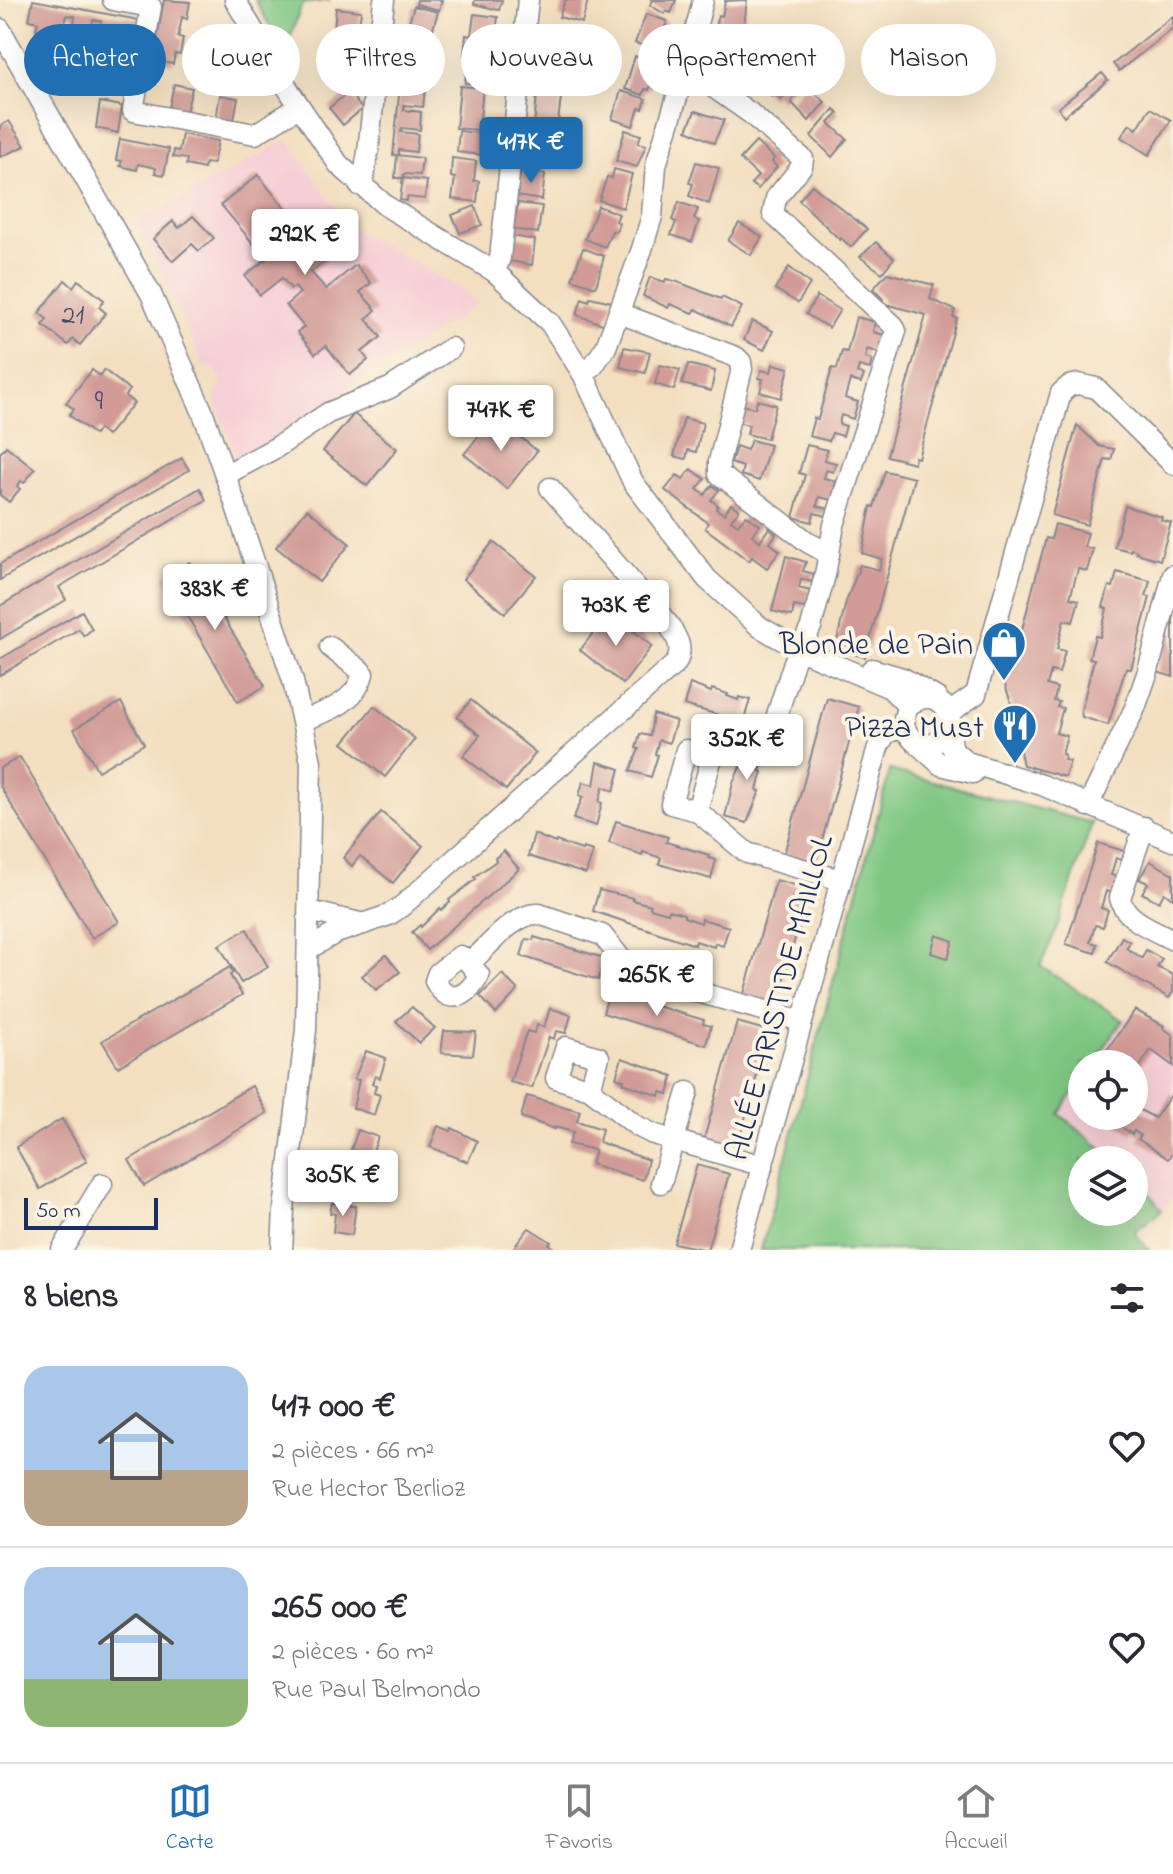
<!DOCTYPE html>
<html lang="fr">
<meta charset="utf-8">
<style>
:root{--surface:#fff;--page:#f2f2f3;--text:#2b2b33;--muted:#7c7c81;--line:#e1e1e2;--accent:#1f6fb2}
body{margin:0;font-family:"Indie Flower",sans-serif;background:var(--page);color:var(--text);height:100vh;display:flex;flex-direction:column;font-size:30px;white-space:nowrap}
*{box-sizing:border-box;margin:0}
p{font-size:26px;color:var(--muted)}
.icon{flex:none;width:44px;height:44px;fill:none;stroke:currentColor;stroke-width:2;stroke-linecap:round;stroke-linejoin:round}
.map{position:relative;height:1250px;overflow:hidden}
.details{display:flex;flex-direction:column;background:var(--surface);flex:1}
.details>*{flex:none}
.guide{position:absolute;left:24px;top:24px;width:1126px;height:72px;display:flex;gap:16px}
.controls{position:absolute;left:1068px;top:1050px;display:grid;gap:16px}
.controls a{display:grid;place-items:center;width:80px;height:80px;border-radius:50%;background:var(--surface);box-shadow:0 8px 32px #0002;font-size:40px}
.scale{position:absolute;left:24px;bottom:20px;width:134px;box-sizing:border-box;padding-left:8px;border:4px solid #1b2f5e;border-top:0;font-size:22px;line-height:28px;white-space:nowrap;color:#1b2f5e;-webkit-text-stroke:6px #fcf5e5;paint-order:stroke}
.price{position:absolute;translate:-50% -68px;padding:0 18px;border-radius:8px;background:#fff;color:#222;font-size:26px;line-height:52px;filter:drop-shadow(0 2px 4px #0008)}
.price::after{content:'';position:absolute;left:50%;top:48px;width:24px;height:18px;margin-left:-12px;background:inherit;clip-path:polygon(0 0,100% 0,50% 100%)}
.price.active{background:var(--accent);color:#fff}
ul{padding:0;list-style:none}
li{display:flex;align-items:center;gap:24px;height:200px;padding:0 24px}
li+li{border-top:2px solid var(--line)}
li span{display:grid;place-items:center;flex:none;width:224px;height:160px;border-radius:24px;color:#555}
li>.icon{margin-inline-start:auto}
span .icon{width:96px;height:96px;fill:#fffc;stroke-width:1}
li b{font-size:34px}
h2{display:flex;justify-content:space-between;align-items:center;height:96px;padding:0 24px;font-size:34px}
.pill{padding:0 28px;border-radius:36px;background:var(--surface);box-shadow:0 8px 32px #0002;font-size:28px;line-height:72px}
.pill.active{background:var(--accent);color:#fff}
.dock{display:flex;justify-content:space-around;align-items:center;height:112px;border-top:2px solid var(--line);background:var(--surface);font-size:22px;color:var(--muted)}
.dock a{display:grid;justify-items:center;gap:4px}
.dock .active{color:var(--accent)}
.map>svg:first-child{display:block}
.built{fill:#f6cfd6}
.green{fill:#80c783;stroke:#4e7b70;stroke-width:2}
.building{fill:#d29b97}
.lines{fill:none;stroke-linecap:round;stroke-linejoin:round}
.minor-casing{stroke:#87878f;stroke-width:23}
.minor{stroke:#fff;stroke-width:20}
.labels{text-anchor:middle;stroke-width:8;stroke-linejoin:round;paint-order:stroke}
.number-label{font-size:28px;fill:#494a6c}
.poi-label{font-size:32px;fill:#1b2f5e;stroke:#fcf5e5;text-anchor:end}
.street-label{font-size:32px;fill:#1b2f5e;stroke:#fcf5e5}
</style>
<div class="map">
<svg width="1173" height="1250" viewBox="0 0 1173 1250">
<rect width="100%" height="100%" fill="#fcf5e5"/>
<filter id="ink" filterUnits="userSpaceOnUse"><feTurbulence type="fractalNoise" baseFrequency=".0125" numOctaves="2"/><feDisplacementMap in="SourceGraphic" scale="16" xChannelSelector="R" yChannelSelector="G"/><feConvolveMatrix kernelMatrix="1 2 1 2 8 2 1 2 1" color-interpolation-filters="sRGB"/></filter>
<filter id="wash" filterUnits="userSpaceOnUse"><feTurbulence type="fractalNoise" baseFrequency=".006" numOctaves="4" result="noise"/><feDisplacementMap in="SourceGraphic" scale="32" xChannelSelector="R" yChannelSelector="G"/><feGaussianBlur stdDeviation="1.8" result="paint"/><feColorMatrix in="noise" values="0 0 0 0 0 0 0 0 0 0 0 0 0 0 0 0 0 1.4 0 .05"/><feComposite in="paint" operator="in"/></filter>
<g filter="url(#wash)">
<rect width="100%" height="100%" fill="#f3dfc0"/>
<!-- built -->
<g class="built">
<path d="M288 139 340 214 357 231 462 289 478 304 238 460 214 396 223 382 213 367 203 366 166 279 136 223Z"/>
<path d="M1135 1010 1173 1030V1198L1162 1210 1134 1174V1160H1116L1059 1115 1082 1080V1116H1134V1064H1093L1123 1020Z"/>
</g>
<!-- green -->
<g class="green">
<path d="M255 0H331L302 4 285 52Z"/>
<path d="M890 770 1092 823 1055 933 1040 966 1123 1020 1093 1064H1082V1080L1059 1114 1116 1160H1082V1212H1134V1174L1162 1210 1134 1232 1149 1250H761Z"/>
</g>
<g id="blocks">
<!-- building -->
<g class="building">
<path d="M33 0 139 20 134 43 125 41 123 48 107 45 108 39 98 36 101 21 93 20 90 40 82 38 83 31 73 29 75 16 67 15 64 28 55 26 54 33 36 29 38 22 29 20Z"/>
<path d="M164 0 190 2 187 19 182 17 178 37 183 38 180 55 175 54 173 64 153 60Z"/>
<path d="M417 0H442L439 10 416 4Z"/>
<path d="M475 0H502L499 10 474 4Z"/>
<path d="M565 0H588L582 23 559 17Z"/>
<path d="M652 0H676L671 13 666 11 665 14 650 5Z"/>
<path d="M747 0 743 34 715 27 718 15 722 16 725 1Z"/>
<path d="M414 6 438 12 432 32 408 25Z"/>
<path d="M336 8 361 11 358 32 334 30Z"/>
<path d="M474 14 498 17 495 38H490L488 58 464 55 466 35 471 36Z"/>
<path d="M646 14 667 21 658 50 635 43Z"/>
<path d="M1173 16V28L1119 71 1113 64Z"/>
<path d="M407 28 431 34 426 53 402 47Z"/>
<path d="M537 31 561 34 557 60 532 57Z"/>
<path d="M336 37 362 40 357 83 332 80Z"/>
<path d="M728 40 773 73 778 68 783 72 790 63 803 74 781 100 775 94 772 97 758 85 760 83 753 77 751 80 742 73 740 76 727 66 725 69 713 60Z"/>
<path d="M635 56 658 64 649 90 645 89 643 95 625 89Z"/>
<path d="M467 62 493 65 490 85 465 83Z"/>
<path d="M533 63 557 66 554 93 529 90Z"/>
<path d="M402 65 427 68 425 85 407 83 406 88 425 90 423 107 404 105V110L421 112 420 130 402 128 401 132 418 134 416 152 399 150V155H393Z"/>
<path d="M1102 73 1108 80 1064 116 1058 108Z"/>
<path d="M174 84 192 88 186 113 168 112Z"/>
<path d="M805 84 825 102 809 121 791 102Z"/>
<path d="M460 86 483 88 479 130 456 128Z"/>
<path d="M621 91 646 99 643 109 639 108 633 126 612 119Z"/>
<path d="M349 92 362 109 343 125 329 108Z"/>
<path d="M537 94 561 97 556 139 533 136Z"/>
<path d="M220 95 238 98 233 125 216 118Z"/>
<path d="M100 102 122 106 118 133 96 128Z"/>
<path d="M1150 108 1171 120 1149 155 1121 137 1130 124 1137 129Z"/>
<path d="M834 109 839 113 829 123 847 139 832 157 811 136Z"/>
<path d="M695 111 724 120 714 143 687 130Z"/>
<path d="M9 121 25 146 0 157V126Z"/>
<path d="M625 130 641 135 638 143 646 145 637 167 616 161Z"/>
<path d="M459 131 486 134 483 155 457 152Z"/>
<path d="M182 134 218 141 213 164 205 163 204 169 186 165 187 159 173 157 174 150 179 151Z"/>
<path d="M525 138 549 141 546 167 522 164 520 160Z"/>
<path d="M120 139 169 149 164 175 155 173 156 168 138 164 137 170 120 166 122 161 116 160Z"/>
<path d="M756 142 774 158 772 162 777 167 758 189 751 184 758 176 740 159Z"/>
<path d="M397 155 422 158 420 175 404 174 403 178H395Z"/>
<path d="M452 158 476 161 474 181H479L477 202 452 199 455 178 451 177Z"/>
<path d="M696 162 719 168 709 204 689 196 693 184 689 183Z"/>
<path d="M614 169 632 174 623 208 599 200 607 177 612 178Z"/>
<path d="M521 171 545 174 542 200 516 196Z"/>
<path d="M258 175 327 259 311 272 326 289 356 265 371 283 360 292 376 310 366 319 381 337 362 352 368 360 350 375 326 346 315 354 297 332 304 327 286 305 300 293 295 287 291 289 282 278 260 295 245 276 266 259 221 205Z"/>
<path d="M403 178 427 181 425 199 407 197V201L400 200Z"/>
<path d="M812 185 867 229 851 247 841 238 840 240 799 200Z"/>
<path d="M679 202 698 209 694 219 699 221 692 242 671 235 676 222 672 220Z"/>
<path d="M518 203 542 206 538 233 513 229Z"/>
<path d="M475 206 482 225 460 233 452 215Z"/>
<path d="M598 206 619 214 616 221 619 223 616 232 612 231 605 247 585 239Z"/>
<path d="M193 216 214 238 199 251 192 244 173 261 153 239 173 221 179 228Z"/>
<path d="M739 223 762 237 751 255 728 241Z"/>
<path d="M512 236 535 240 532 265 509 261Z"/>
<path d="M876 242 894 258 882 273 860 257Z"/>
<path d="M583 248 604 256 596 287 572 279Z"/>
<path d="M789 267 810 284 798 303 775 289Z"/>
<path d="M887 273 934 285 930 299 955 310 953 317 957 318 918 458 915 457 914 463 887 456 926 315 882 303 883 299 873 289Z"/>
<path d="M650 277 665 282 666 279 678 282 721 299 722 297 742 307 731 327 696 309 693 313 670 304 668 308 643 296Z"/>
<path d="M65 280 73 287 78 280 104 300 99 307 106 313 80 345 73 339 68 345 43 325 47 319 39 313Z"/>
<path d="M817 296 840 310 829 328 806 314Z"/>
<path d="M590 297 612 302 605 325 577 315 582 298 589 301Z"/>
<path d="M856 317 875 322 873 332 884 335 879 353 867 349 865 358 872 360 870 369 859 366 857 373 864 375 861 383 850 380 845 398 858 402 853 419 841 415 839 424 846 426 843 436 832 433 829 441 809 436 814 418 818 419 832 368 837 369 842 351 847 352Z"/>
<path d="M752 321 773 331 764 350 744 340Z"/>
<path d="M624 347 650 352 645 373 620 367Z"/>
<path d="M688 364 715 371 711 391 682 384Z"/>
<path d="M773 364 789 368 781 398 760 392 763 379 759 378 761 370 771 372Z"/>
<path d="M660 365 680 370 674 390 655 384Z"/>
<path d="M92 370 100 376 104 370 130 390 125 396 134 403 107 436 99 429 95 435 69 415 74 409 66 403Z"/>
<path d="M757 400 776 405 767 439 747 434 749 425 736 422 741 405 755 408Z"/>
<path d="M354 414 397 449 367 486 323 451Z"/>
<path d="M495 416 537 451 507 489 464 454Z"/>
<path d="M684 418 703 423 696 452 688 450 686 459 674 456Z"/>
<path d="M1077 425 1099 446 1114 449 1111 460 1105 459 1087 525 1052 515Z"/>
<path d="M751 440 770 445 759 481 741 475 743 467 731 463 736 446 747 450Z"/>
<path d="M807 445 827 450 824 460 836 463 833 472 826 470 824 478 836 481 832 500 819 497 817 506 829 509 827 516 814 513 812 522 793 517 805 475 799 473Z"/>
<path d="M6 446 35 469 24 483 21 481 17 486 20 489 9 502 0 495V453Z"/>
<path d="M182 458 189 470 0 580V564Z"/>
<path d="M691 469 705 479 697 489 705 495 712 485 719 490 711 500 718 505 716 509 724 514 731 504 739 510 731 520 738 525 746 515 760 525 752 535 760 541 769 528 776 534 770 543 780 551 767 568 752 557 749 561 705 528 708 523 665 490 677 475 683 479Z"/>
<path d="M885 471 914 478 865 657 837 650V640L846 602 860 565 879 570 882 559 862 553 871 506 874 507Z"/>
<path d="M200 488 206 500 59 587 66 600 0 639V606Z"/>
<path d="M1125 506 1162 517 1161 520 1171 523 1160 560 1136 553 1137 551 1131 549 1130 551 1114 547Z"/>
<path d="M307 509 350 544 319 582 276 547Z"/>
<path d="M1055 524 1088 533 1084 547 1093 549 1087 571 1078 569 1070 598 1079 600 1073 622 1064 620 1057 649 1065 651 1059 673 1051 671 1047 685 1057 688 1054 701 1059 702 1057 707 1063 708 1056 733 1067 736 1062 754 1065 755 1064 760 1070 761 1065 777 1023 765 1018 743 1021 744 1018 723 1004 682 1006 674 1010 675 1046 538 1051 539Z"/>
<path d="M493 542 536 576 505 613 463 579Z"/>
<path d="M786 556 806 562 803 571 814 574 812 582 801 579 799 588 810 591 805 608 794 606 792 616 772 611Z"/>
<path d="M190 562 265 686 238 702 164 577Z"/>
<path d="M1117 572 1150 581 1146 596 1150 597 1131 669 1126 668 1108 725 1082 717 1081 711 1094 659 1089 658 1095 636 1100 637 1107 609 1103 607 1109 586 1113 587Z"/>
<path d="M82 611 92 629 84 636 79 629 0 675V659Z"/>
<path d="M610 612 652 646 623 684 580 650Z"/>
<path d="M1172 616H1173V677L1157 672Z"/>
<path d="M690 684 711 692 712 689 728 694 727 696 738 700 739 697 750 700 743 722 684 705Z"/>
<path d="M827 698 859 707 816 862 784 854Z"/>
<path d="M471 700 536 753 506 790 463 756 480 735 457 717Z"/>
<path d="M121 702 144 744 98 771 74 729Z"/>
<path d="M374 706 415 739 385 777 343 743Z"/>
<path d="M653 714 676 721 669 743 659 740 655 754 658 755 651 777 630 771 639 749 636 748 640 734 650 736Z"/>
<path d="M745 739 767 745 760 771 762 772 757 790 760 791 747 823 725 817 733 783 744 758 740 757Z"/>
<path d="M20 757 119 922 92 938 0 786V768Z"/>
<path d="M598 762 620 769 614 791 603 787 599 802 602 803 596 826 573 819 583 797 579 796 583 782 594 785Z"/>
<path d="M381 812 423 846 393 883 360 856 352 866 343 858Z"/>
<path d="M616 821 668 837 666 842 709 855 708 858 716 860 711 879 659 864 661 858 643 852 642 855 609 843Z"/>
<path d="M534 834 555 843 556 841 582 850 583 848 593 851 586 874 528 856Z"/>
<path d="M1098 843 1127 852 1124 861 1116 858 1111 875 1119 878 1113 894 1106 891 1101 908 1108 910 1103 927 1095 925 1090 942 1097 944 1095 953 1066 944Z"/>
<path d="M504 851 519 869 427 950 412 932 420 925 421 927 440 908 441 910 450 902 449 900 476 879 474 877 496 861 495 858Z"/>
<path d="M1150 861 1173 874V898L1164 893 1159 902 1142 893 1148 883 1139 879Z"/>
<path d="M776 880 809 889 776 1006 743 997Z"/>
<path d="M599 890 633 898 632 900 651 905 650 908 668 913 669 910 684 914V917L701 923 702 919 729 927 723 946 715 943 714 947 696 941 695 945 593 911Z"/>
<path d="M247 929 268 967 241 983 219 945Z"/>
<path d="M936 935 953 941 948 958 931 953Z"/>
<path d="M534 937 604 958 598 980 521 956 526 939 533 940Z"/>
<path d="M1122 937 1130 942 1126 948 1142 958 1146 950 1162 959 1157 967 1173 975V992L1169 998 1107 962Z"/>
<path d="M386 955 400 972 376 990 362 976Z"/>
<path d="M230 967 233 973 230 975 242 995 118 1067 102 1041Z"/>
<path d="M502 974 518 990 496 1014 480 996Z"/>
<path d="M609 992 704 1020 703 1024 711 1026 706 1045 603 1013Z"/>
<path d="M412 1007 435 1028 419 1043 396 1021Z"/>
<path d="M550 1008 571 1015 566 1033 556 1031 554 1039 549 1037 532 1088 510 1082 527 1031 534 1033 537 1025 544 1027Z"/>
<path d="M1135 1010 1164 1026 1163 1028 1173 1035V1066L1151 1050 1134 1075V1064H1097Z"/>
<path d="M737 1022 769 1031 737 1148 704 1139Z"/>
<path d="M444 1031 476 1032 473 1055 441 1053Z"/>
<path d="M366 1051 386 1058 380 1078 375 1076 372 1084 376 1085 374 1093 380 1095 374 1115 353 1108 359 1080 354 1079Z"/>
<path d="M622 1058 673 1076 668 1094 661 1092 660 1096 623 1083 624 1080 616 1077Z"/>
<path d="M252 1086 267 1113 144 1186 129 1160Z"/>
<path d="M1173 1092V1152L1168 1159 1138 1139 1141 1136 1134 1131 1132 1134 1110 1119 1113 1116H1134V1107L1155 1118Z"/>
<path d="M527 1096 580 1111 577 1121 602 1129 599 1142 648 1160 643 1180 591 1164 595 1150 569 1144 573 1132 555 1127V1129L521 1117Z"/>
<path d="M62 1119 87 1161 40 1189 16 1147Z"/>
<path d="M438 1126 451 1131 452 1128 477 1141 468 1162 430 1147Z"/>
<path d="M358 1130 378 1137 371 1157 351 1150Z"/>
<path d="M336 1165 362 1169 358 1200 331 1195Z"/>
<path d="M697 1165 729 1174 707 1250 674 1243Z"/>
<path d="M332 1203 356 1206 352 1235 333 1232 335 1214 330 1213Z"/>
<path d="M529 1228 551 1242 549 1244 557 1250H512Z"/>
</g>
</g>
</g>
<g filter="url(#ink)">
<use href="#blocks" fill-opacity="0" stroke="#87878f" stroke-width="2"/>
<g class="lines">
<!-- minor casing -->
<g class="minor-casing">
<g id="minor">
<path d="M113 0 151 7 133 111 255 134 299 107"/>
<path d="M235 0 290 92 339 165 386 206 495 272 550 323 583 374 633 482 707 579 760 627 800 650 890 688 908 706"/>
<path d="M0 29 151 294 203 413 235 503 293 681 311 762 306 1030 284 1209 282 1250"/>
<path d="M686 68 750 113 803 159 802 166 776 198 773 214 893 325 896 331 834 525 825 575 811 627 794 662 774 724"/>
<path d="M359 185 364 176 368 152 384 0"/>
<path d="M495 272 500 258 528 0"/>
<path d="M619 313 736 357 741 362 742 369 719 462V474L809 543 829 554"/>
<path d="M583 374 593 366 606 347 642 249 652 216 656 165 686 68 703 0"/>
<path d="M225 475 277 447 328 413 390 388 451 348"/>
<path d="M872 669 903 678 937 698"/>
<circle cx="927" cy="721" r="23"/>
<path d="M949 713 976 694 1061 393 1069 386 1078 384 1096 388 1173 464"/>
<path d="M303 720C327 712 356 702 363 674L360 670 330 647"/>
<path d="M949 730 953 750 967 762 1042 785 1173 841"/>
<path d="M912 739 941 765 973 773"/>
<path d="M1088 806 1135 708 1148 671 1173 575"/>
<path d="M697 811 712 757 686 750 671 804 697 811 747 853 841 880"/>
<path d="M1144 827 1120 898C1124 920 1155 930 1173 940"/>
<path d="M309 911 364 924"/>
<path d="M308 949 336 933 389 915 402 906 676 663C684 648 677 638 669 625L550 488"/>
<path d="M460 956 465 958 479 975C468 997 448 1007 435 981L438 973Z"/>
<path d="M470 963C488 947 515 912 539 914L602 935 631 971 640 976 802 1021"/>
<path d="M590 1089 599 1057 566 1047 556 1078 590 1089 637 1126 653 1134 763 1166"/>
<path d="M661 1183 688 1092"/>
<path d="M62 1250 102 1184"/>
<path d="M739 1250 878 747 886 733 904 727"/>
</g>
</g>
<!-- minor -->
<use href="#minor" class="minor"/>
</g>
</g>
<!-- icons -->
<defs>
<g id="shop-pin" transform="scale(2.3)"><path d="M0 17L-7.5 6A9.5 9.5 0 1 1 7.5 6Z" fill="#1f6fb2" stroke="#fcf5e5"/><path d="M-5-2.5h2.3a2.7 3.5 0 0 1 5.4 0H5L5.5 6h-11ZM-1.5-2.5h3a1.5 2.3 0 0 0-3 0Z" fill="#fff"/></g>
<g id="restaurant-pin" transform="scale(2.3)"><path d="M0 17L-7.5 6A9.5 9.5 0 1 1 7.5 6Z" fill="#1f6fb2" stroke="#fcf5e5"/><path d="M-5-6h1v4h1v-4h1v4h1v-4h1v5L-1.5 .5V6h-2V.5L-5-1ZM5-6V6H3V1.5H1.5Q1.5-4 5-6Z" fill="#fff"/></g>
</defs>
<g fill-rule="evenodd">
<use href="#shop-pin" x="1004" y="643"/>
<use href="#restaurant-pin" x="1015" y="726"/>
</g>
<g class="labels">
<!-- number labels -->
<g class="number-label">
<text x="73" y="323">21</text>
<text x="99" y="409">9</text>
</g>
<!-- poi labels -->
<g class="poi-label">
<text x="973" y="654">Blonde de Pain</text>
<text x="984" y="737">Pizza Must</text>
</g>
<!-- street labels -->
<g class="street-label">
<text transform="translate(778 997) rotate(-75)" y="11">ALLÉE ARISTIDE MAILLOL</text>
</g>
</g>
</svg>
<div class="controls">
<a><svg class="icon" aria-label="locate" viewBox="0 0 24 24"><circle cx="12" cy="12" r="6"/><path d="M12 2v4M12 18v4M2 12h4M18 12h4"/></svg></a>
<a><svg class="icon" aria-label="layers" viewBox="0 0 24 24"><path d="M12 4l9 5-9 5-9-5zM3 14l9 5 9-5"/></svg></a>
</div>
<div class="scale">50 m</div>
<b class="price active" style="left:531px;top:185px">417K €</b>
<b class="price" style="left:305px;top:277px">292K €</b>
<b class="price" style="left:501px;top:453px">747K €</b>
<b class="price" style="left:215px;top:632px">383K €</b>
<b class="price" style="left:616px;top:648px">703K €</b>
<b class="price" style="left:747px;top:782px">352K €</b>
<b class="price" style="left:657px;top:1018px">265K €</b>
<b class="price" style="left:343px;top:1218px">305K €</b>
<div class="guide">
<a class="pill active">Acheter</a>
<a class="pill">Louer</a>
<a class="pill">Filtres</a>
<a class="pill">Nouveau</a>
<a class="pill">Appartement</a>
<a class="pill">Maison</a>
</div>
</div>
<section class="details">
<h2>8 biens<svg class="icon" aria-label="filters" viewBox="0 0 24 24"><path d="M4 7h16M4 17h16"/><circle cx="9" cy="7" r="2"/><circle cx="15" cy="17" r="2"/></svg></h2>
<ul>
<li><span style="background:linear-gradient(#a9c7e8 65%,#b9a48a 0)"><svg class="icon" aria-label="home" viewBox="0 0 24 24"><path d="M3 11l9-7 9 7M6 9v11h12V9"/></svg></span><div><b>417 000 €</b><p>2 pièces · 66 m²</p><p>Rue Hector Berlioz</p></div><svg class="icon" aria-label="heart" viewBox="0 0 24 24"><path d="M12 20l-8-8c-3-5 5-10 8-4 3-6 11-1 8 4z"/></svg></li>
<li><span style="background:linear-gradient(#a9c7e8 70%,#8fb573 0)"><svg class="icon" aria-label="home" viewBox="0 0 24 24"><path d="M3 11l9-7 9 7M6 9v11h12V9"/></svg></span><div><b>265 000 €</b><p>2 pièces · 60 m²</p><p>Rue Paul Belmondo</p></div><svg class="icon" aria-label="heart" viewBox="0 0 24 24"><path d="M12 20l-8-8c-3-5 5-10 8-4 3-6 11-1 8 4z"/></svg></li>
</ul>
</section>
<nav class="dock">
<a class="active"><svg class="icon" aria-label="map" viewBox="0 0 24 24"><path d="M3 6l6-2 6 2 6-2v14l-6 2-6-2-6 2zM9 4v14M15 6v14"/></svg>Carte</a>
<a><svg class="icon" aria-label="saved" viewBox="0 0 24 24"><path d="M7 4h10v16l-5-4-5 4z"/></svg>Favoris</a>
<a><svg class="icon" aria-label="home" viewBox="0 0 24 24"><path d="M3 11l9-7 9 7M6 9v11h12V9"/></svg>Accueil</a>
</nav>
